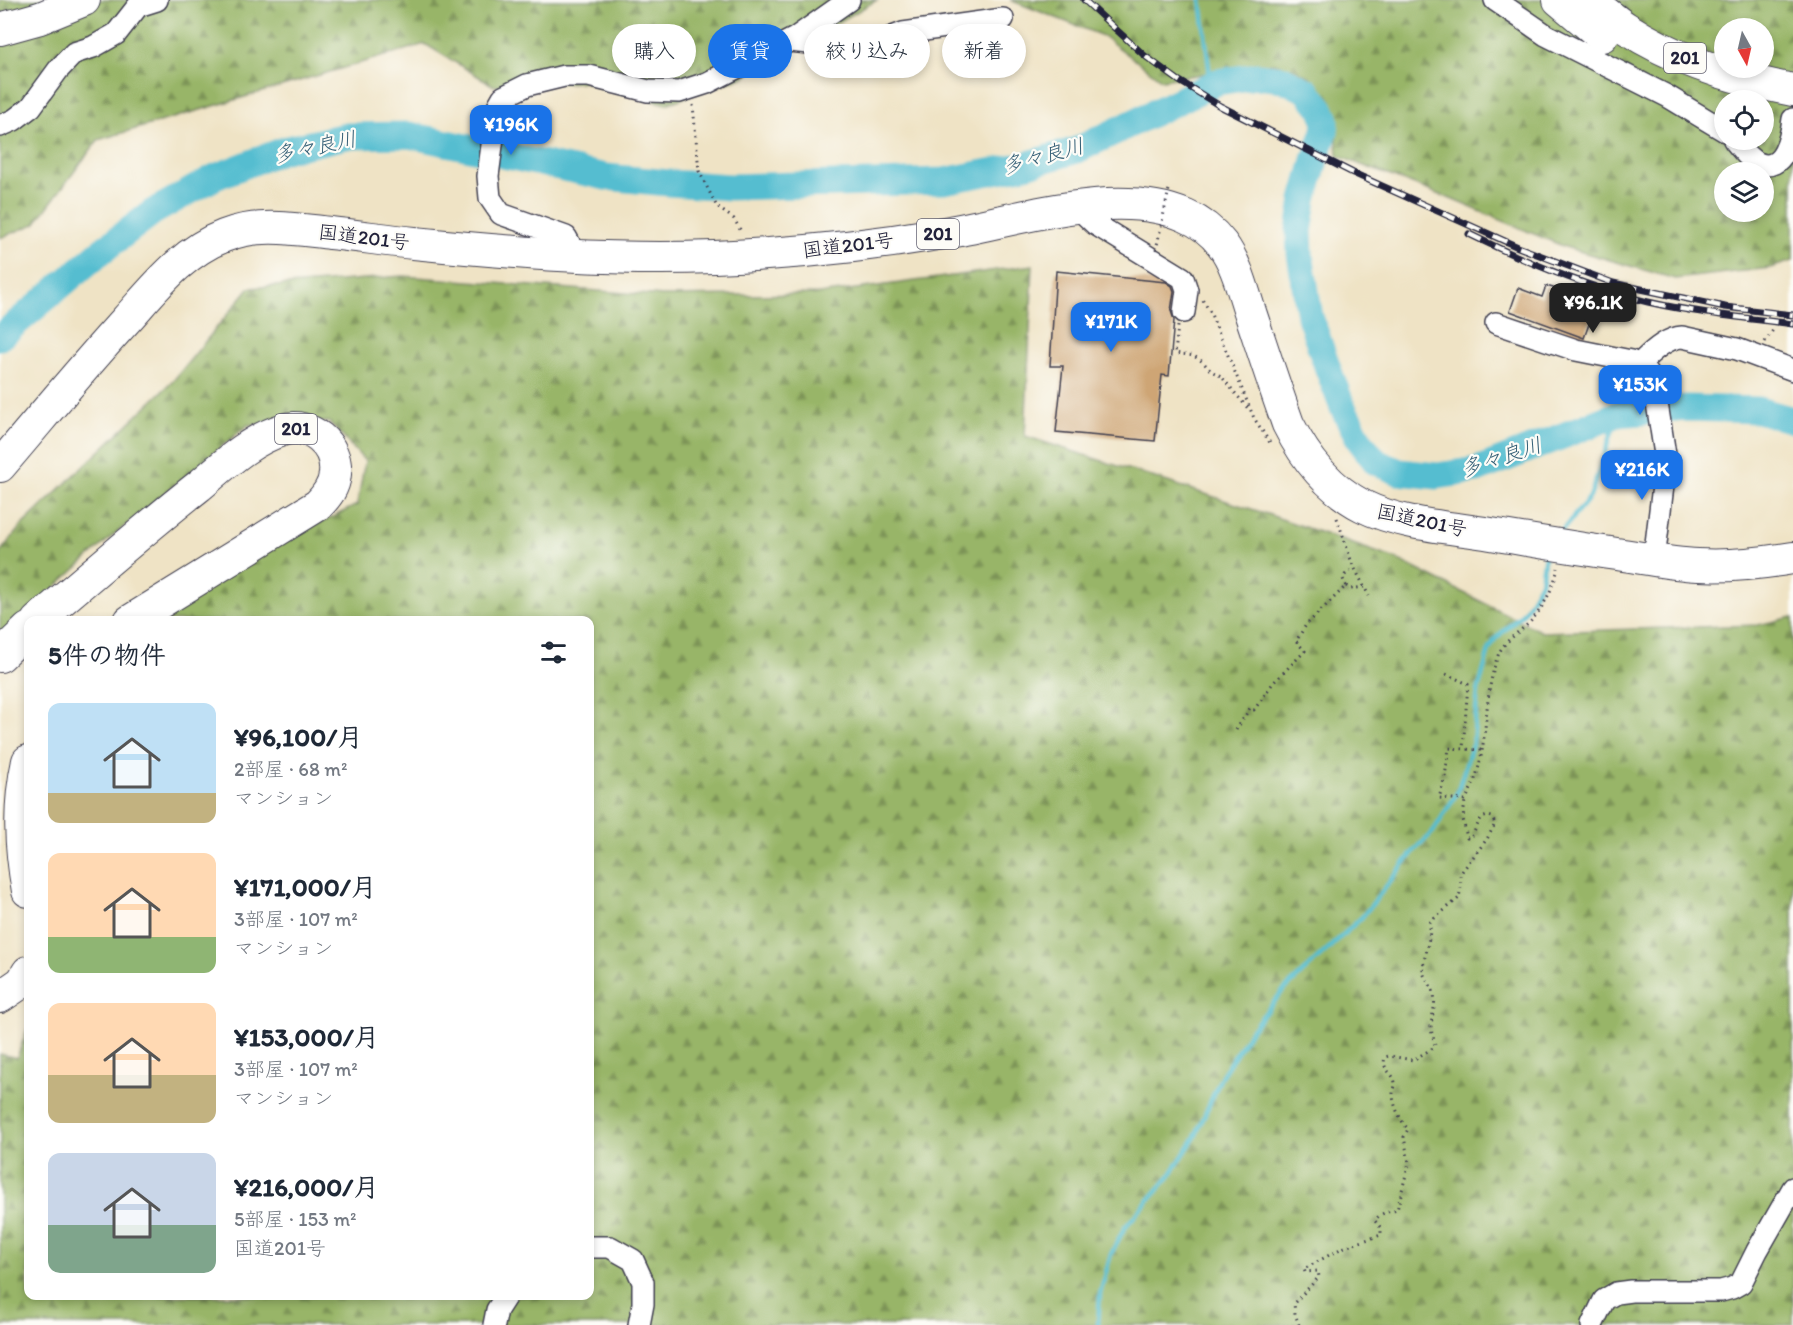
<!DOCTYPE html>
<html lang="ja">
<meta charset="utf-8">
<style>
:root{--surface:#fff;--page:#f2f2f3;--text:#1f2937;--muted:#747a83;--accent:#1a73e8}
body{margin:0;font-family:Itim,"Klee One",sans-serif;background:var(--page);color:var(--text);height:100vh;display:flex;flex-direction:column;font-size:22px;white-space:nowrap}
*{box-sizing:border-box;margin:0}
p{font-size:20px;color:var(--muted)}
.icon{flex:none;width:33px;height:33px;fill:none;stroke:currentColor;stroke-width:2;stroke-linecap:round;stroke-linejoin:round}
.map{position:relative;flex:1;overflow:hidden}
.panel{position:absolute;left:24px;top:616px;width:570px;height:684px;display:flex;flex-direction:column;background:var(--surface);border-radius:12px;box-shadow:0 3px 9px #0003}
.panel>*{flex:none}
.banner{position:absolute;left:612px;top:24px;width:570px;height:54px;display:flex;gap:12px}
.needle{width:39px;rotate:172deg}
.fabs{position:absolute;left:1714px;top:18px;display:grid;gap:12px}
.fabs a{display:grid;place-items:center;width:60px;height:60px;border-radius:50%;background:var(--surface);box-shadow:0 3px 9px #0003;font-size:30px}
.price{position:absolute;translate:-50% -51px;padding:0 14px;border-radius:12px;background:var(--accent);color:#fff;font-size:20px;line-height:39px;filter:drop-shadow(0 2px 3px #0008)}
.price::after{content:'';position:absolute;left:50%;top:36px;width:18px;height:14px;margin-left:-9px;background:inherit;clip-path:polygon(0 0,100% 0,50% 100%)}
.price.selected{background:#222;color:#fff}
ul{padding:0;list-style:none}
li{display:flex;align-items:center;gap:18px;height:150px;padding:0 24px}
li span{display:grid;place-items:center;flex:none;width:168px;height:120px;border-radius:12px;color:#555}
li>.icon{margin-inline-start:auto}
span .icon{width:72px;height:72px;fill:#fffc;stroke-width:1}
li b{font-size:26px}
h2{display:flex;justify-content:space-between;align-items:center;height:72px;padding:0 24px;font-size:26px}
.pill{padding:0 21px;border-radius:27px;background:var(--surface);box-shadow:0 3px 9px #0003;font-size:21px;line-height:54px}
.pill.selected{background:var(--accent);color:#fff}
.map>svg:first-child{display:block}
.forest{fill:url(#forest-firs);stroke:#5d6c51;stroke-width:1.5;fill-rule:evenodd}
.lines{fill:none;stroke-linecap:round;stroke-linejoin:round}
.stream{stroke:#54bdd0;stroke-width:4.5}
.river{stroke:#54bdd0;stroke-width:27}
.building{fill:#cea575}
.minor-casing{stroke:#413f50;stroke-width:24}
.highway-casing{stroke:#413f50;stroke-width:34}
.path{stroke:#413f50;stroke-width:3;stroke-dasharray:1.5 4.5;stroke-linecap:butt}
.minor{stroke:#fff;stroke-width:21}
.highway{stroke:#fff;stroke-width:32}
.rail-casing{stroke:#22223b;stroke-width:7}
.rail{stroke:#fdfcf7;stroke-width:4.5;stroke-dasharray:14;stroke-linecap:butt}
.path-bridge{stroke:#413f50;stroke-width:3;stroke-dasharray:1.5 4.5;stroke-linecap:butt}
.labels{text-anchor:middle;stroke-width:4.5;stroke-linejoin:round;paint-order:stroke}
.shield{fill:#fdfcf7;stroke:#646373;stroke-width:1.5}
.shield-label{font-size:18px;font-weight:bold;fill:#22223b}
.street-label{font-size:20px;fill:#22223b;stroke:#fdfcf7}
.water-label{font-size:21px;font-style:italic;fill:#366077;stroke:#fdfcf7}
</style>
<div class="map">
<svg width="1793" height="1325" viewBox="0 0 1793 1325">
<defs>
<pattern id="forest-firs" width="22" height="20" patternUnits="userSpaceOnUse" patternTransform="scale(1.5)"><rect width="22" height="20" fill="#98b567"/><path d="M5 1l3.5 6h-7zM16 11l3.5 6h-7z" fill="#7c9356"/></pattern>
</defs>
<rect width="100%" height="100%" fill="#fdfcf7"/>
<filter id="ink" filterUnits="userSpaceOnUse"><feTurbulence type="fractalNoise" baseFrequency=".0167" numOctaves="2"/><feDisplacementMap in="SourceGraphic" scale="12" xChannelSelector="R" yChannelSelector="G"/><feConvolveMatrix kernelMatrix="1 2 1 2 8 2 1 2 1" color-interpolation-filters="sRGB"/></filter>
<filter id="wash" filterUnits="userSpaceOnUse"><feTurbulence type="fractalNoise" baseFrequency=".008" numOctaves="4" result="noise"/><feDisplacementMap in="SourceGraphic" scale="24" xChannelSelector="R" yChannelSelector="G"/><feGaussianBlur stdDeviation="1.35" result="paint"/><feColorMatrix in="noise" values="0 0 0 0 0 0 0 0 0 0 0 0 0 0 0 0 0 1.4 0 .05"/><feComposite in="paint" operator="in"/></filter>
<g filter="url(#wash)">
<rect width="100%" height="100%" fill="#efe3c5"/>
<!-- forest -->
<g class="forest">
<path d="M0 0H877L744 77 666 104 584 82 494 86 425 44 98 140 35 224 0 238Z"/>
<path d="M1010 0H1793V261L1770 268 1675 279 1565 247 1446 197 1338 156 1335 112 1309 76 1274 63 1162 80 1103 36ZM1725 28H1764V68H1725ZM1725 100H1764V140H1725ZM1725 172H1764V212H1725Z"/>
<path d="M1033 265 1025 436 1267 514 1396 559 1542 632 1758 625 1793 617V1325H0V1054L17 1058 28 1027V1296H590V621H164L220 572 357 505 365 461 329 422 248 425 110 538 0 637V552L22 525 173 381 249 288 403 276 664 296 819 294Z"/>
</g>
<g class="lines">
<!-- stream -->
<g class="stream">
<path d="M1201 0 1211 85"/>
<path d="M1560 533 1590 497 1618 414"/>
<path d="M1098 1325 1100 1294 1111 1254 1125 1227 1169 1177 1195 1137 1222 1075 1251 1030 1282 992 1362 917 1414 851 1433 832 1457 793 1473 742 1478 691 1489 650 1495 639 1524 612 1541 582 1545 554"/>
</g>
<!-- river -->
<path class="river" d="M0 337 98 254 153 212 215 177 284 150 346 136 409 135 606 177 669 183 730 187 944 181 1025 165 1077 150 1217 82 1257 76 1283 79 1307 91 1321 108 1326 120 1325 131 1315 160 1304 200 1299 231 1300 254 1310 317 1328 369 1343 408 1360 441 1376 462 1399 472 1437 476 1477 470 1618 414 1686 408 1758 410 1793 420"/>
</g>
<g id="blocks">
<!-- building -->
<g class="building">
<path d="M1056 271 1166 282 1172 286 1174 291 1171 311 1174 320 1169 376 1162 375 1155 441 1056 432 1063 366H1050Z"/>
<path d="M1546 286 1557 289 1553 300 1593 313 1584 338 1510 311 1518 288 1542 297Z"/>
</g>
</g>
</g>
<g filter="url(#ink)">
<use href="#blocks" fill-opacity="0" stroke="#413f50" stroke-width="1.5"/>
<g class="lines">
<!-- minor casing -->
<g class="minor-casing">
<g id="minor">
<path d="M1495 0 1546 35 1667 96 1725 131"/>
<path d="M790 41 808 43 835 42 857 44 879 42 903 33 1003 19"/>
<path d="M0 126 14 120 31 107 58 70 74 53 93 47 116 34 138 6 157 0"/>
<path d="M1734 140C1740 147 1748 159 1758 163 1784 174 1791 136 1793 119"/>
<path d="M1078 208 1095 224 1183 278 1187 290 1184 312"/>
<path d="M577 257 566 237 501 214 490 198 488 176 494 130 499 104 503 97 527 85 564 76H589L648 91 679 92 707 83 795 38 849 0"/>
<path d="M1496 323 1576 350 1631 361 1643 368 1654 384 1666 461 1654 560"/>
<path d="M1639 365C1649 354 1666 338 1682 337L1737 349 1793 370"/>
<path d="M590 1247H610L633 1260 643 1282V1304L639 1325"/>
<path d="M494 1325 497 1310 506 1296"/>
<path d="M1592 1325 1604 1300 1616 1293 1631 1291H1721L1732 1288 1741 1283 1757 1251 1793 1188"/>
</g>
</g>
<!-- highway casing -->
<g class="highway-casing">
<g id="highway">
<path d="M1559 0 1602 36"/>
<path d="M1589 0C1601 9 1613 19 1626 28 1675 60 1735 79 1793 90"/>
<path d="M0 29 40 18 84 0"/>
<path d="M0 466C42 417 82 368 126 320 155 288 182 252 224 236 259 222 295 229 330 233 358 236 386 240 414 243 514 253 614 261 714 257 791 254 868 246 944 233 1016 221 1116 185 1186 216 1200 222 1212 231 1222 244 1237 264 1243 291 1251 315 1263 351 1275 388 1288 424 1305 458 1328 488 1363 506 1401 525 1450 527 1491 534 1533 541 1575 548 1617 554 1644 558 1671 564 1698 565 1730 567 1762 563 1793 558"/>
<path d="M37 621C91 576 144 529 199 486 224 465 250 440 282 430 310 421 338 445 335 474 334 487 327 496 318 505L130 621"/>
<path d="M0 656 28 629"/>
<path d="M28 761C18 806 20 846 28 891"/>
<path d="M0 997 22 982 28 972"/>
</g>
</g>
<!-- path -->
<g class="path">
<path d="M693 105 699 171 717 207 734 219 742 233"/>
<path d="M1203 300 1210 312 1254 418 1272 446"/>
<path d="M1178 326 1175 353 1194 356 1203 362 1211 371 1221 376 1250 411"/>
<path d="M1765 342 1773 330"/>
<path d="M1337 518 1352 563 1369 596"/>
<path d="M1346 586 1343 579 1345 575 1354 568"/>
<path d="M1346 586 1351 589 1364 587"/>
<path d="M1446 674 1468 684 1463 749"/>
<path d="M1236 730 1250 708 1254 710 1273 683 1305 651 1296 641 1306 625 1346 586"/>
<path d="M1481 750 1449 748 1445 777 1439 798 1465 800C1492 757 1480 700 1499 653 1506 639 1520 632 1531 621 1544 607 1554 586 1558 568"/>
<path d="M1299 1325 1295 1314 1294 1303 1319 1277 1318 1271 1305 1272 1304 1269 1342 1248 1381 1235V1228L1375 1221C1380 1212 1389 1212 1397 1210L1409 1163 1404 1137 1408 1129C1400 1120 1393 1105 1393 1093 1393 1090 1396 1086 1395 1083 1394 1072 1381 1071 1385 1057L1389 1056 1413 1060 1433 1048 1435 1045C1434 1038 1431 1033 1431 1026 1432 1014 1436 1006 1434 994 1432 984 1422 978 1423 968 1425 952 1431 939 1430 922L1459 898 1461 886 1460 874 1487 839 1495 824 1492 817 1488 816 1481 818 1471 838H1467L1463 819 1465 800"/>
</g>
<!-- minor -->
<use href="#minor" class="minor"/>
<!-- highway -->
<use href="#highway" class="highway"/>
<!-- rail casing -->
<g class="rail-casing">
<g id="rail">
<path d="M1084 0 1145 56 1178 80 1220 106 1353 173 1518 247 1613 283 1725 307 1793 315"/>
<path d="M1469 234C1526 262 1586 287 1648 302 1696 313 1745 318 1793 324"/>
</g>
</g>
<!-- rail -->
<use href="#rail" class="rail"/>
<!-- path-bridge -->
<path class="path-bridge" d="M1156 250 1169 189"/>
</g>
</g>
<g class="labels">
<!-- shield labels -->
<g class="shield">
<rect x="1664" y="43" width="42" height="30" rx="4.5"/>
<rect x="917" y="219" width="42" height="30" rx="4.5"/>
<rect x="275" y="414" width="42" height="30" rx="4.5"/>
</g>
<g class="shield-label">
<text x="1685" y="64">201</text>
<text x="938" y="240">201</text>
<text x="296" y="435">201</text>
</g>
<!-- street labels -->
<g class="street-label">
<text transform="translate(364 237) rotate(7)" y="7">国道201号</text>
<text transform="translate(848 245) rotate(-7)" y="7">国道201号</text>
<text transform="translate(1422 520) rotate(12)" y="7">国道201号</text>
</g>
<!-- water labels -->
<g class="water-label">
<text transform="translate(315 147) rotate(-12)" y="7">多々良川</text>
<text transform="translate(1043 156) rotate(-15)" y="7">多々良川</text>
<text transform="translate(1501 457) rotate(-18)" y="7">多々良川</text>
</g>
</g>
</svg>
<div class="fabs">
<a><svg class="needle" viewBox="-14 -14 28 28"><path d="M0-13l5 13h-10z" fill="#e53935"/><path d="M0 13l5-13h-10z" fill="#747a83"/></svg></a>
<a><svg class="icon" aria-label="locate" viewBox="0 0 24 24"><circle cx="12" cy="12" r="6"/><path d="M12 2v4M12 18v4M2 12h4M18 12h4"/></svg></a>
<a><svg class="icon" aria-label="layers" viewBox="0 0 24 24"><path d="M12 4l9 5-9 5-9-5zM3 14l9 5 9-5"/></svg></a>
</div>
<b class="price" style="left:511px;top:156px">¥196K</b>
<b class="price selected" style="left:1593px;top:334px">¥96.1K</b>
<b class="price" style="left:1111px;top:353px">¥171K</b>
<b class="price" style="left:1640px;top:416px">¥153K</b>
<b class="price" style="left:1642px;top:501px">¥216K</b>
<div class="banner">
<a class="pill">購入</a>
<a class="pill selected">賃貸</a>
<a class="pill">絞り込み</a>
<a class="pill">新着</a>
</div>
<section class="panel">
<h2>5件の物件<svg class="icon" aria-label="filters" viewBox="0 0 24 24"><path d="M4 7h16M4 17h16"/><circle cx="9" cy="7" r="2"/><circle cx="15" cy="17" r="2"/></svg></h2>
<ul>
<li><span style="background:linear-gradient(#bfe0f5 75%,#c2b280 0)"><svg class="icon" aria-label="home" viewBox="0 0 24 24"><path d="M3 11l9-7 9 7M6 9v11h12V9"/></svg></span><div><b>¥96,100/月</b><p>2部屋 · 68 m²</p><p>マンション</p></div></li>
<li><span style="background:linear-gradient(#ffd9b3 70%,#8fb573 0)"><svg class="icon" aria-label="home" viewBox="0 0 24 24"><path d="M3 11l9-7 9 7M6 9v11h12V9"/></svg></span><div><b>¥171,000/月</b><p>3部屋 · 107 m²</p><p>マンション</p></div></li>
<li><span style="background:linear-gradient(#ffd9b3 60%,#c2b280 0)"><svg class="icon" aria-label="home" viewBox="0 0 24 24"><path d="M3 11l9-7 9 7M6 9v11h12V9"/></svg></span><div><b>¥153,000/月</b><p>3部屋 · 107 m²</p><p>マンション</p></div></li>
<li><span style="background:linear-gradient(#c9d6e8 60%,#7fa58c 0)"><svg class="icon" aria-label="home" viewBox="0 0 24 24"><path d="M3 11l9-7 9 7M6 9v11h12V9"/></svg></span><div><b>¥216,000/月</b><p>5部屋 · 153 m²</p><p>国道201号</p></div></li>
</ul>
</section>
</div>
